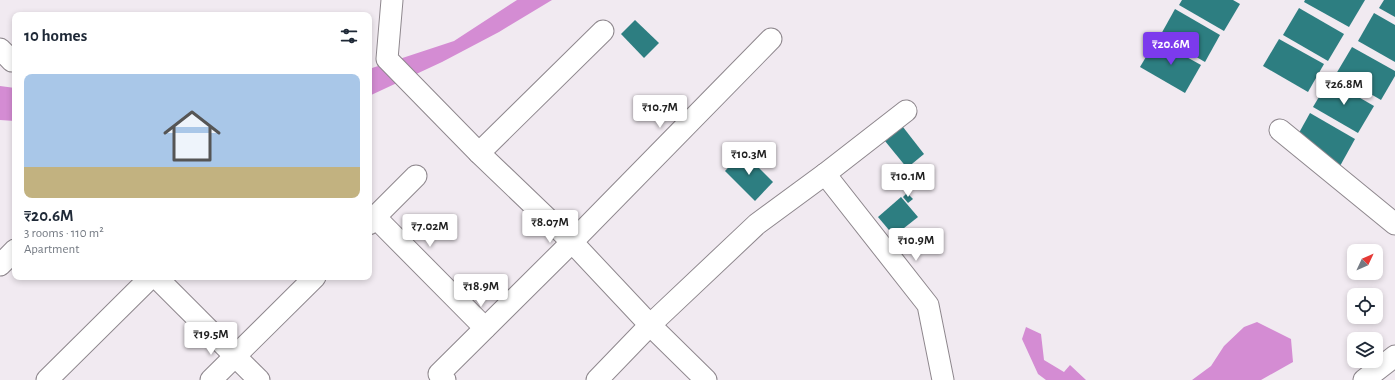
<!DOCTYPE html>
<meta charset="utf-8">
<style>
:root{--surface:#fff;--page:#f2f2f3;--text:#1f2937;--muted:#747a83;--line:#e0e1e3;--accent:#7c3aed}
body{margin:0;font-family:"Alegreya Sans",sans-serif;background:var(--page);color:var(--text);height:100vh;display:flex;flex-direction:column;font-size:15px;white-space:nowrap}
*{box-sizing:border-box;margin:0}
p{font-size:13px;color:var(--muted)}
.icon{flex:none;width:22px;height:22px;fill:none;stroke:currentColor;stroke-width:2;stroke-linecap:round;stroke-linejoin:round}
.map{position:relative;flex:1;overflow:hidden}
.side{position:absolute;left:12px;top:12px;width:360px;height:268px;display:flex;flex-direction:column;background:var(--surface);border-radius:8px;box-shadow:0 2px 6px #0003}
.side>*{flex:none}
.needle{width:26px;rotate:46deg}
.fabs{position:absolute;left:1347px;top:244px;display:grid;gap:8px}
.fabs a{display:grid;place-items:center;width:36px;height:36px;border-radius:8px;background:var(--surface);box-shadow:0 2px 6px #0003;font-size:20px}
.price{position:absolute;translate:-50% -34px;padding:0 9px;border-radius:4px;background:#fff;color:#222;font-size:13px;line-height:26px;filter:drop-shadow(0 1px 2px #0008)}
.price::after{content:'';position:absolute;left:50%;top:24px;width:12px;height:9px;margin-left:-6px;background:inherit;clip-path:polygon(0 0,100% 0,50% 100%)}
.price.active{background:var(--accent);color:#fff}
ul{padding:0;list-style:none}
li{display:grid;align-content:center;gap:8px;height:212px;padding:0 12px}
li+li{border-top:1px solid var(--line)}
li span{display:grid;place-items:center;height:124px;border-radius:8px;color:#555}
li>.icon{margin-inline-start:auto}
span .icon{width:72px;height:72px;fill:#fffc;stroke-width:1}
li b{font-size:17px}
h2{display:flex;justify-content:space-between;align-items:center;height:48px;padding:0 12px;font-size:17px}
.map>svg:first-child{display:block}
.water{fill:#d48cd3}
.building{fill:#2d7e81}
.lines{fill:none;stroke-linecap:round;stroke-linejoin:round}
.street-casing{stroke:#8e878d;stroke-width:23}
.street{stroke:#fff;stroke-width:21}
</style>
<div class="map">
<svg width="1395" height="380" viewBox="0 0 1395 380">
<rect width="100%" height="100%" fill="#f1eaf1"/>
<!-- water -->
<g class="water">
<path d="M517 0H552L499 32 442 62 369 96V69L454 41Z"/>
<path d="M0 86 15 88V121L0 120Z"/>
<path d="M1257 322 1291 339 1293 362 1261 380H1192L1211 366 1224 346 1244 327Z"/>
<path d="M1026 327 1041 334 1044 360 1064 372 1070 365 1086 380H1046L1038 374 1022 339Z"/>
</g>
<!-- building -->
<g class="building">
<path d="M1182 0H1233L1240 4 1224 31 1179 5Z"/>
<path d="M1305 0H1365L1349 27 1304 2Z"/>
<path d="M1384 0H1395V17L1379 8Z"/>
<path d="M1299 8 1344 34 1328 61 1283 35Z"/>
<path d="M1175 9 1220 35 1205 62 1160 36Z"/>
<path d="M1374 13 1395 25V62L1358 41Z"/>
<path d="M635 20 659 43 644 58 621 34Z"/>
<path d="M1279 39 1324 64 1308 92 1263 66Z"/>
<path d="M1156 40 1201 65 1185 93 1140 67Z"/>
<path d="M1352 47 1395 71V76L1381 100 1336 74Z"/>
<path d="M1329 80 1374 106 1358 133 1313 107Z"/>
<path d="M1310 113 1355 139 1340 166 1295 140Z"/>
<path d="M903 127 924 154 907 168 885 141Z"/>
<path d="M743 152 773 182 755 201 725 171Z"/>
<path d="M907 193 913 199 908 203 903 197Z"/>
<path d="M901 197 918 217 894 236 878 217Z"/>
</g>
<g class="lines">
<!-- street casing -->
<g class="street-casing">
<g id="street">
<path d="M392 0 387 59 479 153 572 242 650 325 706 380"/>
<path d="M0 49 12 61"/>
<path d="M1280 130 1395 224"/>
<path d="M479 153 603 31"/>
<path d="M825 174 928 305 943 380"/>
<path d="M375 217 416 176"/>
<path d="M369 224 375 217 485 328"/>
<path d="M0 265 15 250"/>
<path d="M156 277 259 380"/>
<path d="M47 380 151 277"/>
<path d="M211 380 315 277"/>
<path d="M445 380 439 374 572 242 771 39"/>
<path d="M597 380 650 325 757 224 825 174 906 111"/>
<path d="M1364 380 1395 356"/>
</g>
</g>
<!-- street -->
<use href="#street" class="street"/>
</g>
</svg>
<div class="fabs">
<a><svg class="needle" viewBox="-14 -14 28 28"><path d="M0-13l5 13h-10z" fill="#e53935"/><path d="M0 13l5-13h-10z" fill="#747a83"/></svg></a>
<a><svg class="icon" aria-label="locate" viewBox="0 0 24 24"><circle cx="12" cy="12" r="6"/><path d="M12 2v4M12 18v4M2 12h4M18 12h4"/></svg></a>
<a><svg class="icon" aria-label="layers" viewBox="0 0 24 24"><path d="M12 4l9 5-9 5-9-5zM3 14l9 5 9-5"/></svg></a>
</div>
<b class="price active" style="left:1171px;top:66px">₹20.6M</b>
<b class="price" style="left:1344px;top:106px">₹26.8M</b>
<b class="price" style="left:660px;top:129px">₹10.7M</b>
<b class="price" style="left:749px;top:176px">₹10.3M</b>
<b class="price" style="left:908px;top:198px">₹10.1M</b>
<b class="price" style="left:550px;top:244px">₹8.07M</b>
<b class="price" style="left:430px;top:248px">₹7.02M</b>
<b class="price" style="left:916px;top:262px">₹10.9M</b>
<b class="price" style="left:481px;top:308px">₹18.9M</b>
<b class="price" style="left:211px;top:356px">₹19.5M</b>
<section class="side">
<h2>10 homes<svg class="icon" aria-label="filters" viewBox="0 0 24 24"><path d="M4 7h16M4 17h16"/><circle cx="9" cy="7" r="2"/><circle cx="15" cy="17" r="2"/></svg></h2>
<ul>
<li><span style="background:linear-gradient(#a9c7e8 75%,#c2b280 0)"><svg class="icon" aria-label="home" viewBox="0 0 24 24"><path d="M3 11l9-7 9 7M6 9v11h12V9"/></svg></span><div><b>₹20.6M</b><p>3 rooms · 110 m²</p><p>Apartment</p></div></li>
</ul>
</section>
</div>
